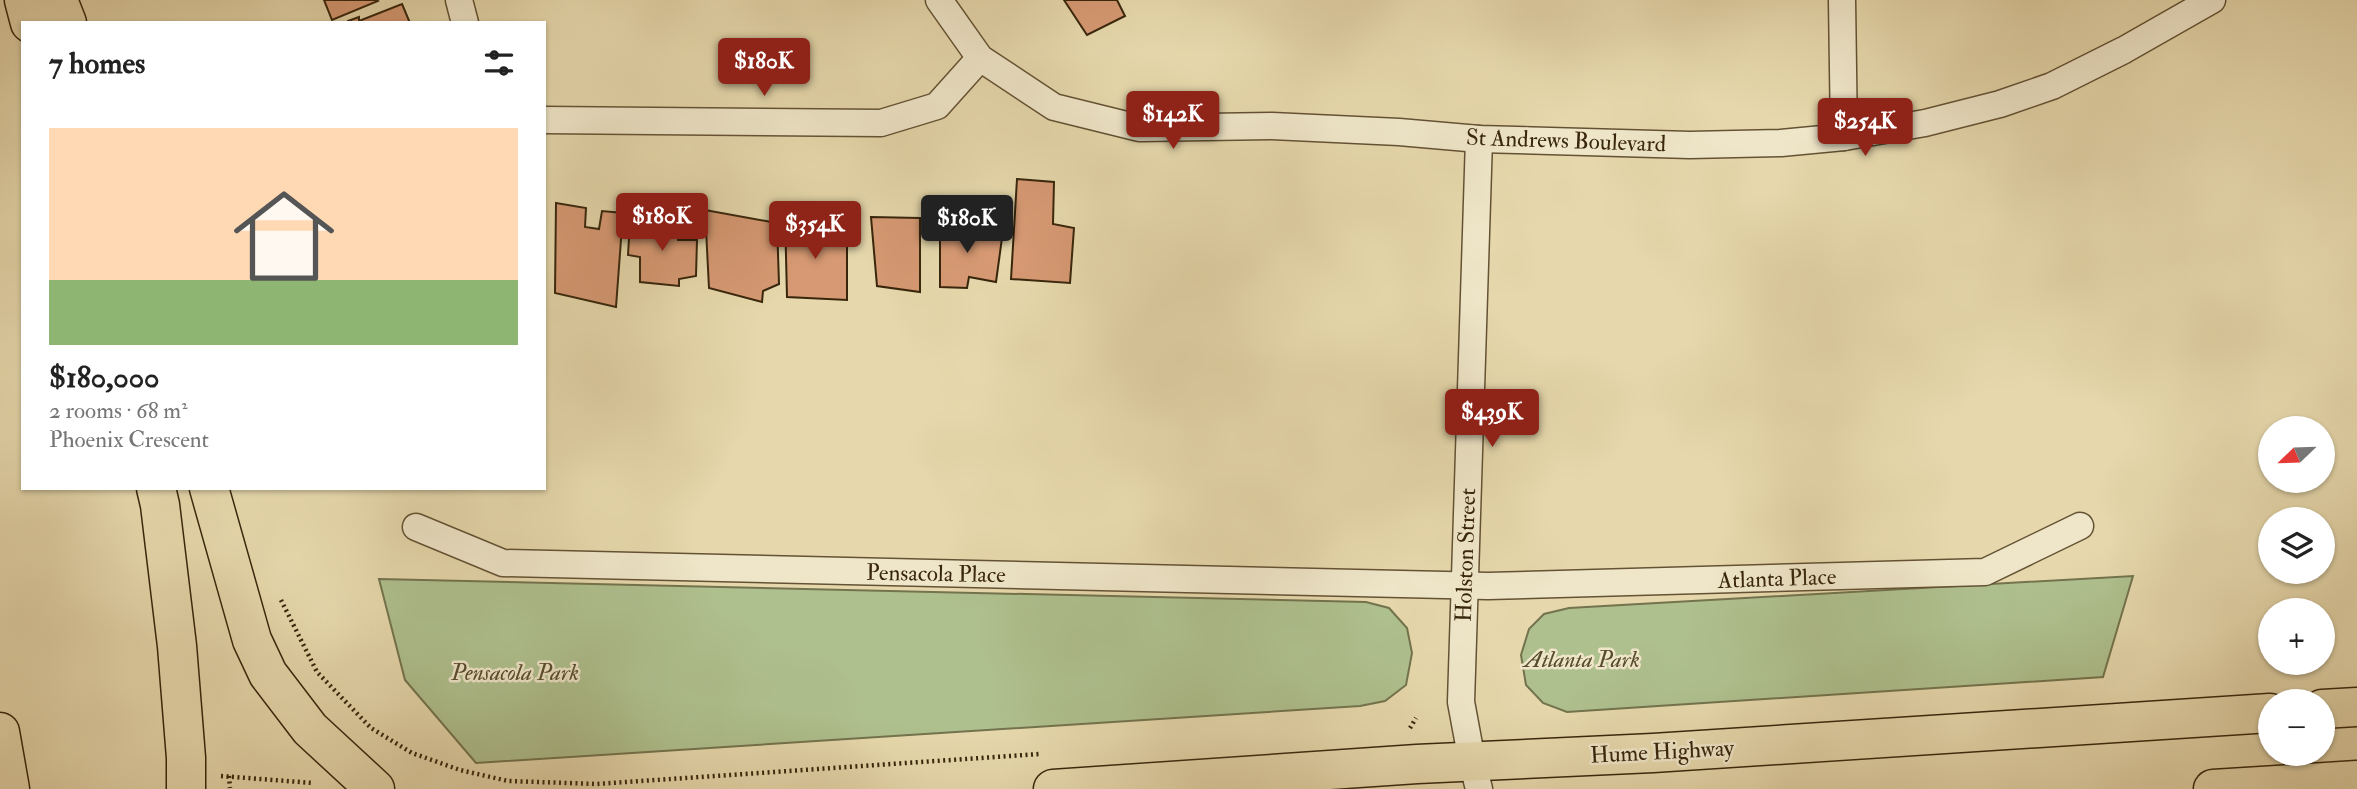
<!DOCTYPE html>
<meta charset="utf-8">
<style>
:root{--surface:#fff;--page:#f2f2f2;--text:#222;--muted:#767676;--accent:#8f2418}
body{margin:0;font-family:"IM FELL Double Pica",serif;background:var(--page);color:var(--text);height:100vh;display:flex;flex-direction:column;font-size:26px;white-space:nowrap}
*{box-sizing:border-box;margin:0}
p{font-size:23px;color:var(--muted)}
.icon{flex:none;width:38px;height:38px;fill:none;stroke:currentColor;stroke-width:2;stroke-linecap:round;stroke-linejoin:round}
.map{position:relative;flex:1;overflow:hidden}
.panel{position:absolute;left:21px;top:21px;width:525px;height:469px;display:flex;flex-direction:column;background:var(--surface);border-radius:0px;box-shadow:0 2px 5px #0004}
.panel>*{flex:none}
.needle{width:46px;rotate:247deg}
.controls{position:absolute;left:2258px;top:416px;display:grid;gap:14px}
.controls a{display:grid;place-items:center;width:77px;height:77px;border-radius:50%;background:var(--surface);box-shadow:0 2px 5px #0004;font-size:35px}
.price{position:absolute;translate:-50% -60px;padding:0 16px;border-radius:7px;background:var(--accent);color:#fff;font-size:23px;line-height:46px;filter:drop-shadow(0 2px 4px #0008)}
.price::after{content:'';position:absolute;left:50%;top:42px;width:21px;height:16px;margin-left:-10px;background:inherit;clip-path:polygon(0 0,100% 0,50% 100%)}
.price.selected{background:#222;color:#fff}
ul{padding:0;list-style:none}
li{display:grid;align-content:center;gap:14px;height:371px;padding:0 28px}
li span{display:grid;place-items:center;height:217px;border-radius:0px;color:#555}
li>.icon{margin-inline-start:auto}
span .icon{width:126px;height:126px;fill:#fffc;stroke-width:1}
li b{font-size:30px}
h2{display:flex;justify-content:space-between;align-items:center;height:84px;padding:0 28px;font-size:30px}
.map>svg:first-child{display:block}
.green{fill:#aec08e;stroke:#73734d;stroke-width:2}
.building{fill:#d69973;stroke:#38260c;stroke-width:2}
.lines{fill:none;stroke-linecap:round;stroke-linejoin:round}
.minor-casing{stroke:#645234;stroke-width:29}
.trunk-casing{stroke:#38260c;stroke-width:41}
.motorway-casing{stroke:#38260c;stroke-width:41}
.path{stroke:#38260c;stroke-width:4.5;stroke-dasharray:2 3.5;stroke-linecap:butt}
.minor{stroke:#efe6c9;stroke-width:26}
.trunk{stroke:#e6d8ac;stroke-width:38}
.motorway{stroke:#e6d8ac;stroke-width:38}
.labels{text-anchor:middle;stroke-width:5;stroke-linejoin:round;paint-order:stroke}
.street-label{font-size:23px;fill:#38260c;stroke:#efe6c9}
.park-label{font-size:23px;font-style:italic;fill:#564c2c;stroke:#efe6c9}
</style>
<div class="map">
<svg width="2357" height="789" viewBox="0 0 2357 789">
<rect width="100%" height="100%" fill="#e6d8ac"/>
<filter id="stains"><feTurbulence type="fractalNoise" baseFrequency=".00286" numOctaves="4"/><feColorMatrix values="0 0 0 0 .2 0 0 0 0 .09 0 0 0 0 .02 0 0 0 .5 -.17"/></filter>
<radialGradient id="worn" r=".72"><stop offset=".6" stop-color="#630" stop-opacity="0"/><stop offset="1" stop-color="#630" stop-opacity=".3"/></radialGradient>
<!-- green -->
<g class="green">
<path d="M2133 576 2103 677 1567 712 1543 703 1526 685 1521 655 1529 629 1544 614 1569 608Z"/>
<path d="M379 579 1366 602 1389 608 1407 628 1412 653 1406 685 1385 701 1360 706 476 763 405 680Z"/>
</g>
<!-- building -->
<g class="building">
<path d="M324 0H377L378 1 332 20Z"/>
<path d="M1064 0H1117L1125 16 1087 35Z"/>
<path d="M402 4 410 23H348V21L359 17V21Z"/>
<path d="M1017 179 1054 182 1053 224 1074 228 1070 283 1011 279Z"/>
<path d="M556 203 586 208 585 227 599 229 602 211 623 213 616 307 555 293Z"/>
<path d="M705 210 777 223 779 284 763 291 762 302 709 288Z"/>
<path d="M785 215H817L822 237 847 236V300L787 297Z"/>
<path d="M871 217 920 218V292L877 286Z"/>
<path d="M940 221 974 223 976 235 1002 238 996 282 969 277 967 288 940 287Z"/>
<path d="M630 222H677L678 240H697L696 276 679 279V286L640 282V257L628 255Z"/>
</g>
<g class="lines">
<!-- minor casing -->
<g class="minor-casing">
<g id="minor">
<path d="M459 0 465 23"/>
<path d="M939 0 980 58 1054 107 1139 128 1272 126 1399 132 1479 139 1690 145 1781 143 1844 137 1925 123 2000 104 2052 86 2124 50 2212 0"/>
<path d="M1842 0 1844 137"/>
<path d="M544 120 881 123 937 106 980 58"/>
<path d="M1479 139 1461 702 1472 761 1479 789"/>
<path d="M416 527 503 563 1488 586 1985 572 2080 526"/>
</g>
</g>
<!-- trunk casing -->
<g class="trunk-casing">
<g id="trunk">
<path d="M2322 709 2357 707"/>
<path d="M1053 789 1417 764 1653 753 2270 713"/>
<path d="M2213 789 2357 780"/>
</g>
</g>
<!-- motorway casing -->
<g class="motorway-casing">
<g id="motorway">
<path d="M24 0 30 23"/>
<path d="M58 0 67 23"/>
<path d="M156 488 160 505 177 646 186 758V789"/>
<path d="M209 488 252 640 268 674 310 729 375 789"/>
<path d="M0 732 10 789"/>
</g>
</g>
<!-- path -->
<g class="path">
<path d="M281 600 317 672 371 728 412 753 460 770 508 781 597 784 1039 754"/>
<path d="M1410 728 1416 718"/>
<path d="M221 776 313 783"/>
<path d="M229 776 230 788"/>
</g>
<!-- minor -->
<use href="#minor" class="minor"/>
<!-- trunk -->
<use href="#trunk" class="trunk"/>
<!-- motorway -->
<use href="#motorway" class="motorway"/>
</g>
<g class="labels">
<!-- street labels -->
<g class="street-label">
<text transform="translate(1566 140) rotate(2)" y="8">St Andrews Boulevard</text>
<text transform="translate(1465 555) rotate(-88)" y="8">Holston Street</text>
<text transform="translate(936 573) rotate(1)" y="8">Pensacola Place</text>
<text transform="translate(1777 578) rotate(-2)" y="8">Atlanta Place</text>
<text transform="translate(1662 751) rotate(-3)" y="8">Hume Highway</text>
</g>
<!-- park labels -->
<g class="park-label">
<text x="1582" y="667">Atlanta Park</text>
<text x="515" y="680">Pensacola Park</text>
</g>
</g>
<rect width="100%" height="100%" filter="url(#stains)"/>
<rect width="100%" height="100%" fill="url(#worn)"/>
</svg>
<div class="controls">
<a><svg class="needle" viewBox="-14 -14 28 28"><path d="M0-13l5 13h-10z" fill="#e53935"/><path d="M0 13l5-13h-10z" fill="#767676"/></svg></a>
<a><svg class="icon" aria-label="layers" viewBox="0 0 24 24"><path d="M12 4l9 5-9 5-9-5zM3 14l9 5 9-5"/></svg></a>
<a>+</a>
<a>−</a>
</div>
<b class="price" style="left:764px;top:98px">$180K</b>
<b class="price" style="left:1173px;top:151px">$142K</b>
<b class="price" style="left:1865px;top:158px">$254K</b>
<b class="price" style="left:662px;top:253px">$180K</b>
<b class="price selected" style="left:967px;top:255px">$180K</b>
<b class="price" style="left:815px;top:261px">$354K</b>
<b class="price" style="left:1492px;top:449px">$439K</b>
<section class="panel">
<h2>7 homes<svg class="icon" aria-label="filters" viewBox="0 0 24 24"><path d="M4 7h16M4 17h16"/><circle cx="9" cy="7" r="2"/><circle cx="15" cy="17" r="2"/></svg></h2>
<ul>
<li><span style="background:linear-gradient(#ffd9b3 70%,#8fb573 0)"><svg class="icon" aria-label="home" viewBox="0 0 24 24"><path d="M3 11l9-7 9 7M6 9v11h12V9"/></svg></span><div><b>$180,000</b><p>2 rooms · 68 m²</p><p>Phoenix Crescent</p></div></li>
</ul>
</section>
</div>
